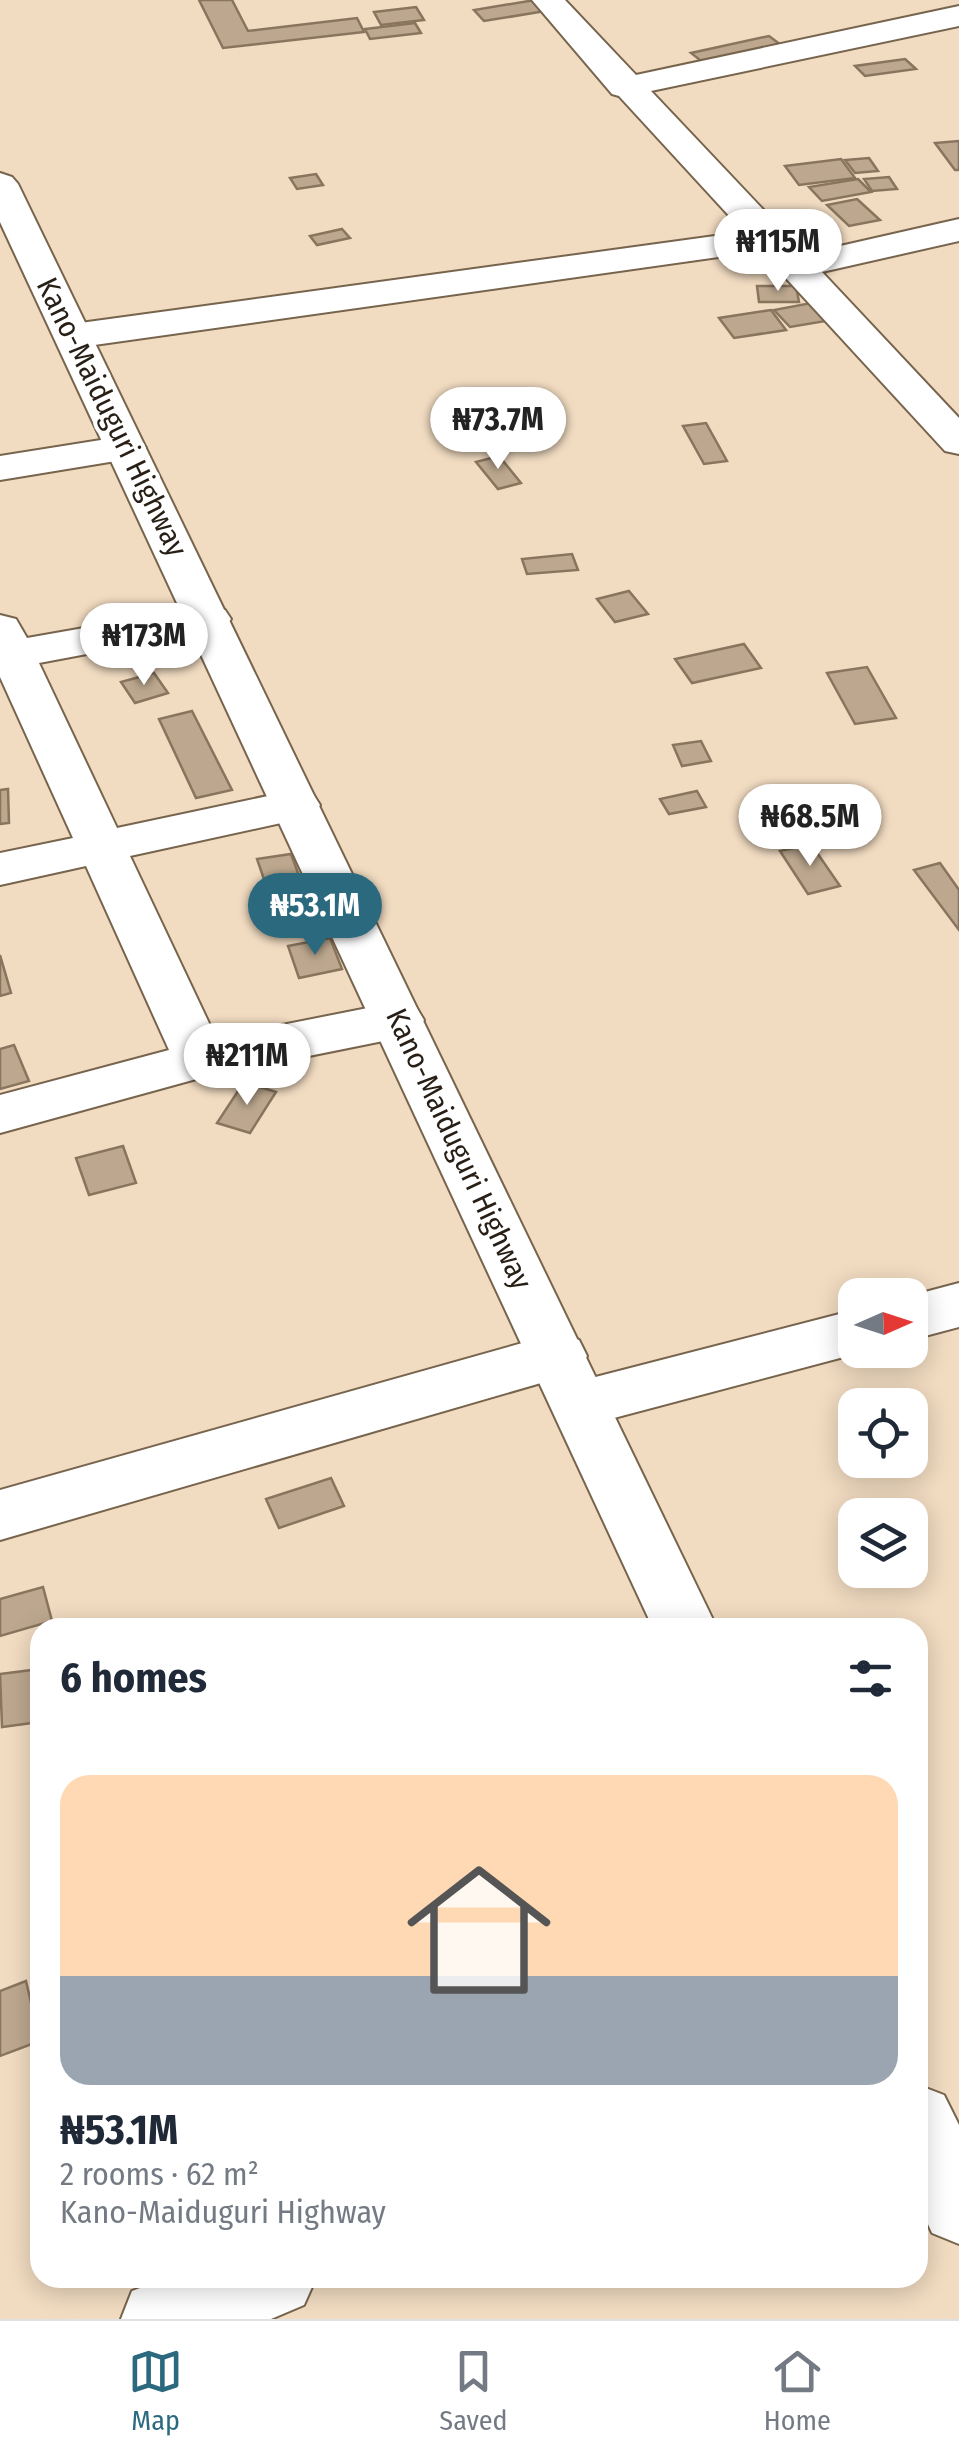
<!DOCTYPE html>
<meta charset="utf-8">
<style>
:root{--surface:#fff;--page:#f6f6f7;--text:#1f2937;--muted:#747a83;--line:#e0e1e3;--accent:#2b697f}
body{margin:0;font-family:"Fira Sans Condensed",sans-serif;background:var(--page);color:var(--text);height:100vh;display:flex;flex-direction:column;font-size:38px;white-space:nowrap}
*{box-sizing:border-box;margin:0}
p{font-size:32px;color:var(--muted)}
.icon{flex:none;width:55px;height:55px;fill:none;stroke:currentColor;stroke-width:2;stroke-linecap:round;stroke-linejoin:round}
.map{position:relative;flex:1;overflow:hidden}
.details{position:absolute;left:30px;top:1618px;width:898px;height:670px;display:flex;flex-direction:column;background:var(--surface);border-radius:30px;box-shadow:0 5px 25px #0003}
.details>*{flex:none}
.needle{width:65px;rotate:87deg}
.buttons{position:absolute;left:838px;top:1278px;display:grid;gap:20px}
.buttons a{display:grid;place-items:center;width:90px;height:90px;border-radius:20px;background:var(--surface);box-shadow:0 5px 25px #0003;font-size:50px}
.price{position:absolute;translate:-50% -85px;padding:0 22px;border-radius:35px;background:#fff;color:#222;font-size:32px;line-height:65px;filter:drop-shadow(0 2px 5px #0008)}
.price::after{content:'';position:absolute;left:50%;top:60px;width:30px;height:22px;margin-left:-15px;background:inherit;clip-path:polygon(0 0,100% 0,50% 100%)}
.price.current{background:var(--accent);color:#fff}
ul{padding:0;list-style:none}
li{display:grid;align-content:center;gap:20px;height:530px;padding:0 30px}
li span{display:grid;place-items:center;height:310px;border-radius:30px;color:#555}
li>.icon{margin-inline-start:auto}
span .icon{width:180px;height:180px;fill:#fffc;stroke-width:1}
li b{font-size:42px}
h2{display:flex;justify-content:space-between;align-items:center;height:120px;padding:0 30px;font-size:42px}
.menu{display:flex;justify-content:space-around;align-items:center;height:140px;border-top:2px solid var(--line);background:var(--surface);font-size:28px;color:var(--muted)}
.menu a{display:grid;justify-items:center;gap:5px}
.menu .current{color:var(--accent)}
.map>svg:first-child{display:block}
.building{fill:#bda88f;stroke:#89755e;stroke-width:2.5}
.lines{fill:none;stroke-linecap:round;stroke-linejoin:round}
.minor-casing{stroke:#77644d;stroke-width:4}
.trunk-casing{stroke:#77644d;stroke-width:4}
.minor{fill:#fff;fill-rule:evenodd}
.trunk{fill:#fff;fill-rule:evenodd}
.labels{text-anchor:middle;stroke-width:8;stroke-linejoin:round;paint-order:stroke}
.street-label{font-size:30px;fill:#271f16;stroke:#fff}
</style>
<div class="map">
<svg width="959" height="2319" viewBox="0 0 959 2319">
<rect width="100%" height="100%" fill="#f1dbc1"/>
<!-- building -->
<g class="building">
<path d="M199 0H232L248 31 357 18 364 32 223 48Z"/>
<path d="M535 0H543L552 10 484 21 474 10Z"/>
<path d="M416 7 424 20 381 25 374 12Z"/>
<path d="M415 23 421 33 370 39 365 29Z"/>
<path d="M769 36 785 48 705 64 691 53Z"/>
<path d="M905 59 916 69 865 76 855 66Z"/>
<path d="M959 141V170H955L935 143Z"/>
<path d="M869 158 878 171 855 173 845 160Z"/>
<path d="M841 159 855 178 799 185 785 166Z"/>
<path d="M316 174 323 185 297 189 290 178Z"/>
<path d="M889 177 897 189 872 191 864 179Z"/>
<path d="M858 179 871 192 822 201 809 187Z"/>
<path d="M857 199 880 220 849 226 827 205Z"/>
<path d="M342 229 350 238 317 245 310 236Z"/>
<path d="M757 286H796L799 302H759Z"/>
<path d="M811 303 826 321 790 327 774 310Z"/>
<path d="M771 310 786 330 734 338 719 318Z"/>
<path d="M706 423 727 461 704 464 683 426Z"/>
<path d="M499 456 521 483 498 489 476 462Z"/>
<path d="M572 554 578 570 527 574 522 559Z"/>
<path d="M629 591 648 614 615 622 597 599Z"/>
<path d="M744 644 761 668 692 683 675 659Z"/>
<path d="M867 667 896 718 855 724 827 673Z"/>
<path d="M154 673 168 693 135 703 121 682Z"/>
<path d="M192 711 232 790 196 798 159 719Z"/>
<path d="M701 741 711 761 682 766 673 745Z"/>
<path d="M8 789 9 823 0 824V790Z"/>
<path d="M697 791 706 807 669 814 660 799Z"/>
<path d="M811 844 840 886 808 894 780 851Z"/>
<path d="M291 854 312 911 277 917 257 859Z"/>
<path d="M940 863 959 890V930L914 870Z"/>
<path d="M330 938 342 969 299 978 288 946Z"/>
<path d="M0 955 11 993 0 996Z"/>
<path d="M14 1045 29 1081 0 1089V1049Z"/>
<path d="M244 1082 276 1092 250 1133 217 1123Z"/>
<path d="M123 1146 136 1183 89 1195 76 1158Z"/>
<path d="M331 1478 344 1506 279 1528 266 1499Z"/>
<path d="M43 1587 52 1621 0 1636V1599Z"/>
<path d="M40 1669V1722L2 1727 0 1674Z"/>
<path d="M26 1981 40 2041 0 2056V1991Z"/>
</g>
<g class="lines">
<!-- minor casing -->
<g class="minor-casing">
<g id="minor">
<path d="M532 0H565L636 75 959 6V26L651 91 805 254 959 219V241L822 272 959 418V454L945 451 761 251 73 348 59 344 54 336 59 328 73 324 744 232 619 96 612 94Z"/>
<path d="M126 436 140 439 146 448 140 457 0 480V456Z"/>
<path d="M209 606 225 610 231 619 225 628 39 663 117 828 296 790 313 794 320 805 313 816 130 856 216 1038 398 1002 416 1007 424 1020 416 1033 398 1038 200 1078 0 1133V1095L169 1050 86 866 0 885V853L73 838 0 677V615L16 619 27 638Z"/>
<path d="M959 1283V1327L910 1340V1296Z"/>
<path d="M855 1310V1350H869L855 1354 580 1427 559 1421 550 1404 559 1387 580 1381Z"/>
<path d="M558 1333 579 1340 587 1356 579 1372 0 1540V1490Z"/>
<path d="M167 2278H316L304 2305 271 2319H121L132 2291Z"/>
</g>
</g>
<!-- trunk casing -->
<g class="trunk-casing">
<g id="trunk">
<path d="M0 173 12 177 18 184 717 1628H653L0 222Z"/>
<path d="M918 2085 944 2095 959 2125V2244L932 2233 918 2202Z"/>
</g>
</g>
<!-- minor -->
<use href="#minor" class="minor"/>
<!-- trunk -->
<use href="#trunk" class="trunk"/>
</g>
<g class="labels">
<!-- street labels -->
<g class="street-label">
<text transform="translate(112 417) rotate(64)" y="10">Kano-Maiduguri Highway</text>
<text transform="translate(459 1149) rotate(65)" y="10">Kano-Maiduguri Highway</text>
</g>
</g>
</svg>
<div class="buttons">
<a><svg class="needle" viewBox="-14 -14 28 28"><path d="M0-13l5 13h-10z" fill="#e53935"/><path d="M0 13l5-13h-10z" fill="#747a83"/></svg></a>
<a><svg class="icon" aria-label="locate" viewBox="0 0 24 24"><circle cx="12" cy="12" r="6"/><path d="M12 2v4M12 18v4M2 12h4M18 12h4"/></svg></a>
<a><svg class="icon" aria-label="layers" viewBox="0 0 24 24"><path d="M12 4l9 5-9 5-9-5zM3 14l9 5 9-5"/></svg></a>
</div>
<b class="price" style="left:778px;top:294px">₦115M</b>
<b class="price" style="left:498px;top:472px">₦73.7M</b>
<b class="price" style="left:144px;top:688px">₦173M</b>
<b class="price" style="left:810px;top:869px">₦68.5M</b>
<b class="price current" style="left:315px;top:958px">₦53.1M</b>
<b class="price" style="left:247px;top:1108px">₦211M</b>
<section class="details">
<h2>6 homes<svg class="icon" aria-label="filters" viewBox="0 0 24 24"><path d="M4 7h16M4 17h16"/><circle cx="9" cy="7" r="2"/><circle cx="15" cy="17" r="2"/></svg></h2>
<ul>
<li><span style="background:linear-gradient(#ffd9b3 65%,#9aa5b1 0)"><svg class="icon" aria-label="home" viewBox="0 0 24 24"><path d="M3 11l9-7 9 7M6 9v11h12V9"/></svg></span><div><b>₦53.1M</b><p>2 rooms · 62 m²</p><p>Kano-Maiduguri Highway</p></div></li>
</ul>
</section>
</div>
<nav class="menu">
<a class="current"><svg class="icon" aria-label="map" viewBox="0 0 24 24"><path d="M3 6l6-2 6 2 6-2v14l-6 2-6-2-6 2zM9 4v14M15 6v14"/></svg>Map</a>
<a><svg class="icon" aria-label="saved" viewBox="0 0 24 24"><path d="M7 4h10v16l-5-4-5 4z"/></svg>Saved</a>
<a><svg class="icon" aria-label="home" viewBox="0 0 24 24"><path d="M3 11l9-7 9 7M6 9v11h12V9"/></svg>Home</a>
</nav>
